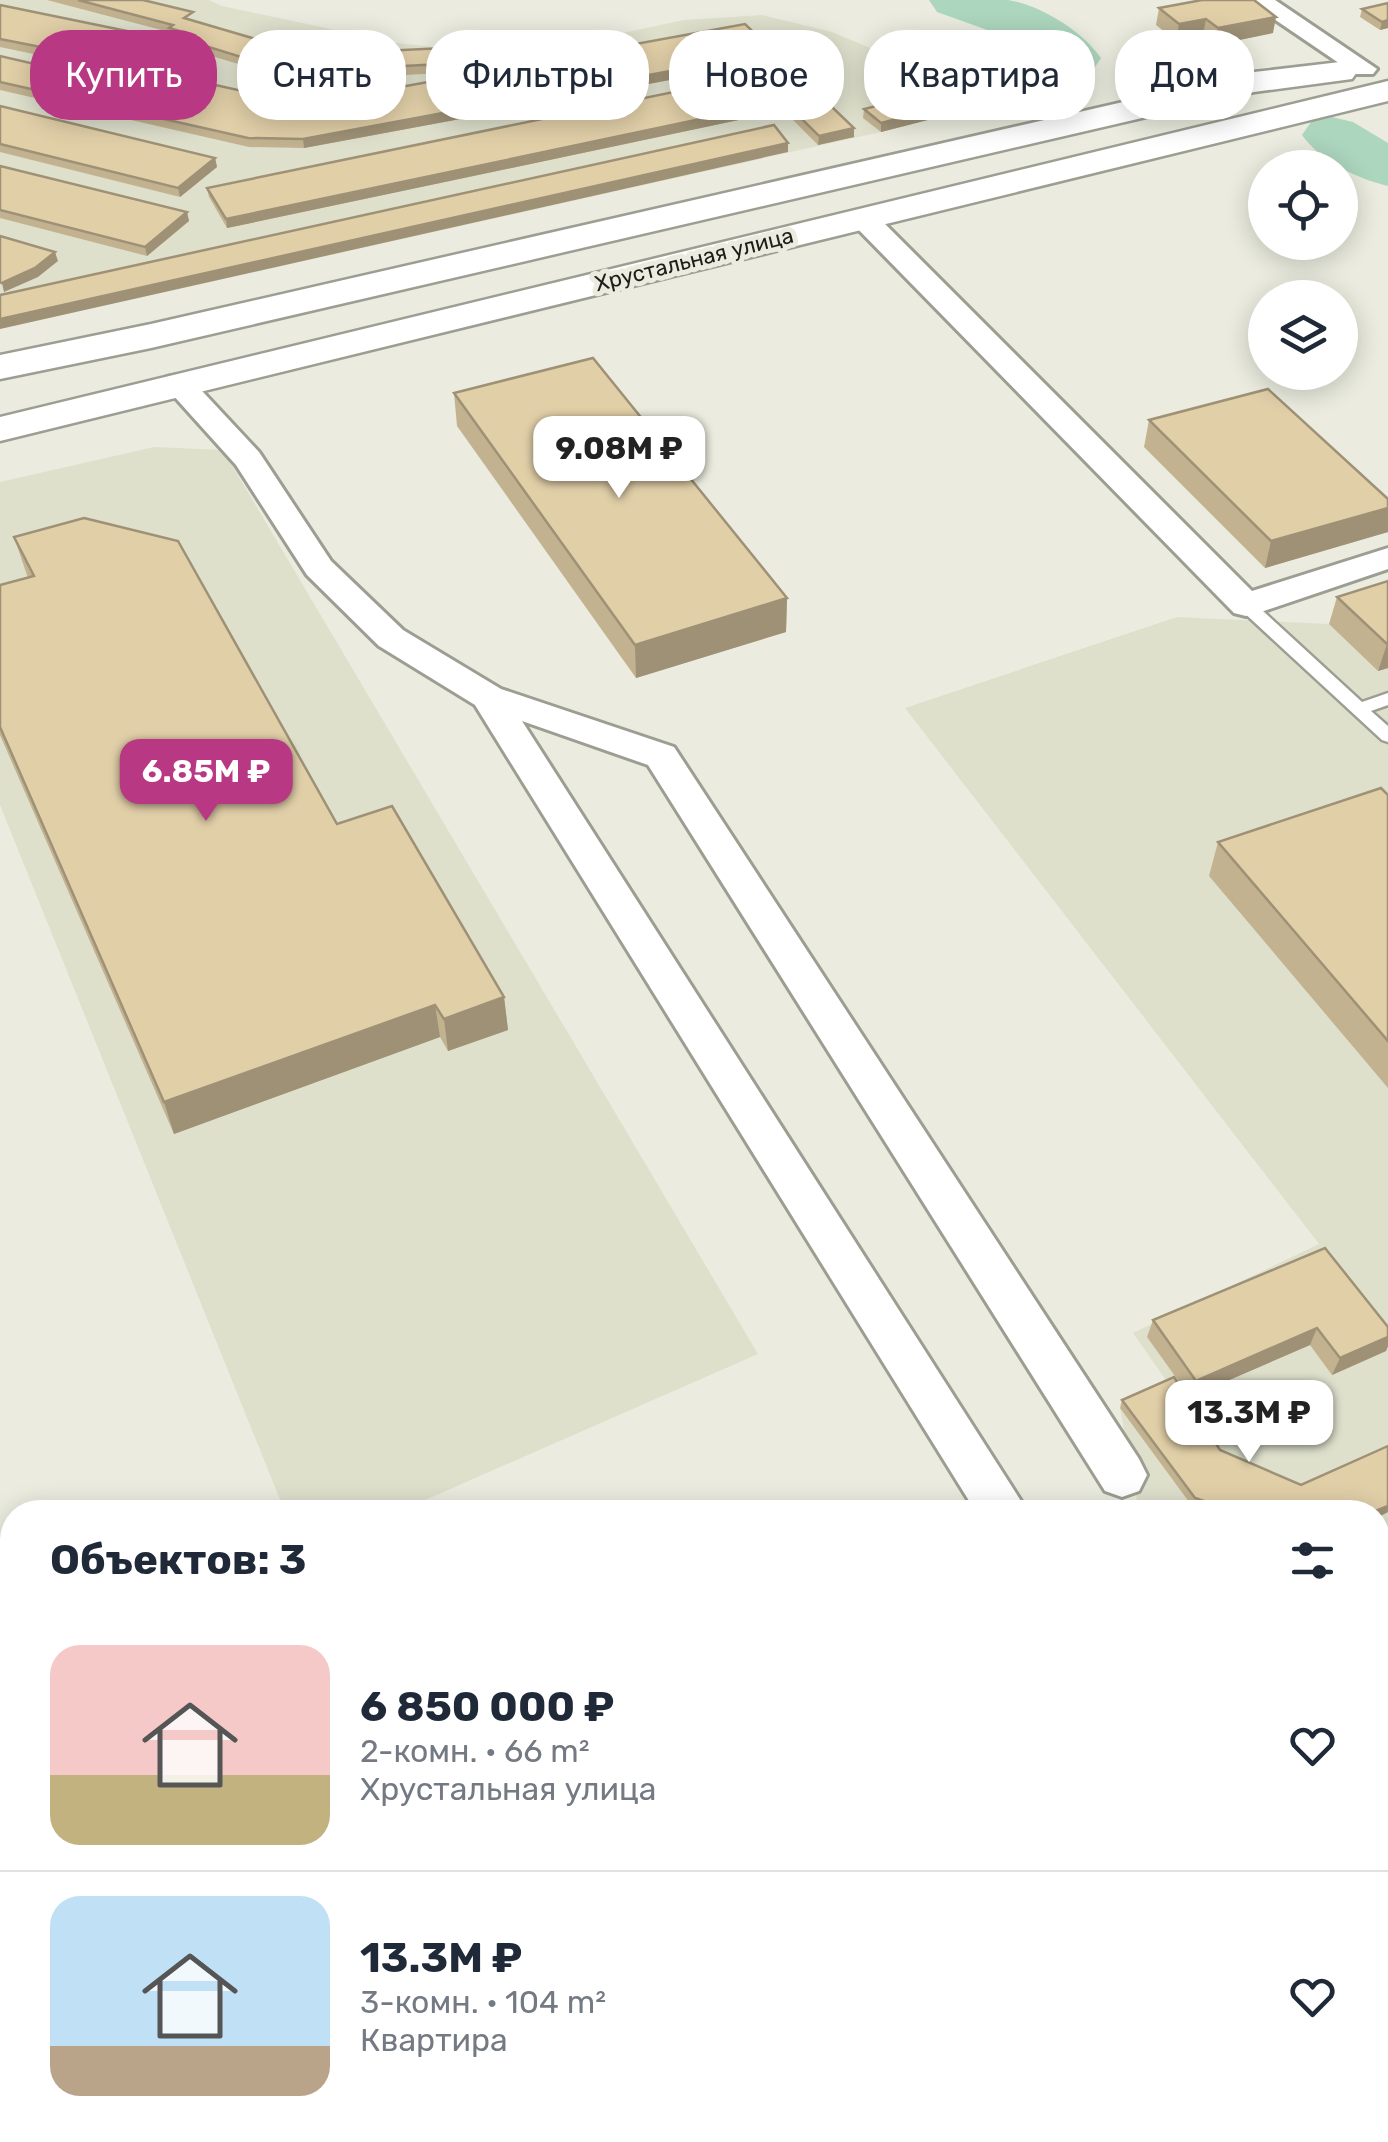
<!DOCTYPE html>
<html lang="ru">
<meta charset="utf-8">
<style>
:root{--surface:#fff;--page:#f6f6f7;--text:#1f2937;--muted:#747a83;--line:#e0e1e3;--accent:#b93883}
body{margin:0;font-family:Rubik,sans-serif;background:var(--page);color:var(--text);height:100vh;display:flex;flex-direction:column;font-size:38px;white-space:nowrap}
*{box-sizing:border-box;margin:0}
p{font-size:32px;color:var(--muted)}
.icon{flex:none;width:55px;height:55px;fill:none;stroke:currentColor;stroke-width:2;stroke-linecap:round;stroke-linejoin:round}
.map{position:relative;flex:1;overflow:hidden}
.side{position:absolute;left:0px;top:1500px;width:1390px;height:642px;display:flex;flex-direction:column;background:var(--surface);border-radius:40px 40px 0 0;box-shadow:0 5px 25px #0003}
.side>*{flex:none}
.top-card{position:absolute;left:30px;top:30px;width:1330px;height:90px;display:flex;gap:20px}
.fabs{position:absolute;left:1248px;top:150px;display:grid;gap:20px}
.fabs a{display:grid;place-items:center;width:110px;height:110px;border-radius:50%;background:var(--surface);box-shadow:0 5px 25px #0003;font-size:50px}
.price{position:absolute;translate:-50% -85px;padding:0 22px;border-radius:20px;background:#fff;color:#222;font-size:32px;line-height:65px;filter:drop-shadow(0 2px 5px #0008)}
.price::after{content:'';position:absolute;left:50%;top:60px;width:30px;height:22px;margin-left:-15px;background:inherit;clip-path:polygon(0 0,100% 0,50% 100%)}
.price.on{background:var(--accent);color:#fff}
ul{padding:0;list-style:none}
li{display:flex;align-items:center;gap:30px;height:250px;padding:0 50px}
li+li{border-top:2px solid var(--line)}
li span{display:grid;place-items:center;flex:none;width:280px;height:200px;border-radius:30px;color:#555}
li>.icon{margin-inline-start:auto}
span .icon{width:120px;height:120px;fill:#fffc;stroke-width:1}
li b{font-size:42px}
h2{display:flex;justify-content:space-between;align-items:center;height:120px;padding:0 50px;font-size:42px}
.pill{padding:0 35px;border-radius:40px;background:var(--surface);box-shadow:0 5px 25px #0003;font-size:35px;line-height:90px}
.pill.on{background:var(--accent);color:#fff}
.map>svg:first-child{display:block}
.built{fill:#dee0cc}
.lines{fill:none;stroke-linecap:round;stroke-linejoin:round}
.river{fill:#add6be;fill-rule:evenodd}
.lane-casing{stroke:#9d9e92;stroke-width:5}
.street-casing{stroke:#9d9e92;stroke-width:6}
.secondary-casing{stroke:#9d9e92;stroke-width:5}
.lane{fill:#fff;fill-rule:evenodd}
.street{fill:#fff;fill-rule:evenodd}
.secondary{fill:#fff;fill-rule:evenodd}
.wall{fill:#c2b290}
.shaded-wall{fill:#9e9176}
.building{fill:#e1cfa8;stroke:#9e9176;stroke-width:2.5}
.labels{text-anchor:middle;stroke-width:10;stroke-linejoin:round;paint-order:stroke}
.far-street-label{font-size:22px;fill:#1d1d19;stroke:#ebecdf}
</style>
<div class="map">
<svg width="1388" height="2142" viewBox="0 0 1388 2142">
<rect width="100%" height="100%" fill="#ebecdf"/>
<!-- built -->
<g class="built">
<path d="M0 0H209L222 6 397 43 513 56 684 20 762 15 832 32 999 102 881 132 0 329Z"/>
<path d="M154 447 223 450 758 1354 398 1512H285L0 805V482Z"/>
<path d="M1388 605V1915L1378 1899V1512H1139L1120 1408 1170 1386 1133 1333 1319 1244 905 708 1177 617 1329 624Z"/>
</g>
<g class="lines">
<!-- river -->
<g class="river">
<path d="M929 0C954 0 984 0 1008 0 1041 5 1083 32 1101 58L1093 70 1073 75 1053 70 1004 36 937 12Z"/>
<path d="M1332 117 1353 122 1388 143V186C1358 179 1320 161 1302 135L1311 122Z"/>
</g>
<!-- lane casing -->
<g class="lane-casing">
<path id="lane" d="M1246 600 1252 601 1362 702 1388 693V705L1371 711 1388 726V742L1382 740 1240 609 1238 605Z"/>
</g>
<!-- street casing -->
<g class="street-casing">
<g id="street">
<path d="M1246 0H1275L1377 69 1373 74H1355Z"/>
<path d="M863 210 873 212 1252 591 1388 548V569L1258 613 1246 616 1234 613 853 224 849 218Z"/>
<path d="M178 375 189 377 259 452 331 561 403 630 501 689 674 747 1139 1459 1147 1475 1139 1491 1122 1497 1105 1491 648 765 522 721 1028 1512H976L475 705 379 646 307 575 236 465 163 384 167 377Z"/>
<path d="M1378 2076 1388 2080V2142H1365L1358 2130H1378Z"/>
</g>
</g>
<!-- secondary casing -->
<g class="secondary-casing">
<g id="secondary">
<path d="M1340 62 1352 65 1357 72 1352 79 1254 92 151 348 0 379V355L151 324 1254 72Z"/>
<path d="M1388 81V101L0 441V417Z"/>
</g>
</g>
<!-- lane -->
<use href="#lane" class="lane"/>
<!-- street -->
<use href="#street" class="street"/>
<!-- secondary -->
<use href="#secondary" class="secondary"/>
</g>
<!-- wall -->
<g class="wall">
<path d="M47 0H143L194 21 302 61 279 76 188 49 186 41 170 37 169 32Z"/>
<path d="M1388 3V28L1380 30 1360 17 1362 9Z"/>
<path d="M0 5 153 45 126 65 283 100 324 101 745 24 854 128V137L818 145 740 67 304 148 249 147 0 90V56L56 69 67 61 0 47Z"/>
<path d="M1159 8 1273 33 1215 45 1203 35 1176 41 1156 25Z"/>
<path d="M444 48 445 73 342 78 340 69Z"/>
<path d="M0 106 215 158 217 167 180 197 0 152Z"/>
<path d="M948 106 947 115 881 132 863 118 864 109Z"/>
<path d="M748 109V118L227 228 209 197 207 188Z"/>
<path d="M0 166 187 212 189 221 147 256 0 218Z"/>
<path d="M454 393 787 598 786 632 636 678 457 426Z"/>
<path d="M1149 420 1388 532 1265 568 1144 447Z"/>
<path d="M14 537 337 824 504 997 508 1030 448 1051 440 1037 174 1134 0 735V585L28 578Z"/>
<path d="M1388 581V668L1378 671 1329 624 1337 597Z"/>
<path d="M1388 795V1088L1209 876 1218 842Z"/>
<path d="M1153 1320 1388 1327V1346L1386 1351 1332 1375 1310 1345 1190 1397 1147 1337Z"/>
<path d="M1122 1400 1220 1450 1301 1485 1388 1446V1512L1378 1517V1512H1210L1192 1506 1120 1408Z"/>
<path d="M1378 1580H1388V1700L1378 1686Z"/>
<path d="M1378 1771 1388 1785V1915L1378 1899Z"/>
</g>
<!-- shaded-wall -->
<g class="shaded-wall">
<path d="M1276 17 1273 33 1215 45 1218 28Z"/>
<path d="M1206 19 1203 35 1176 41 1179 24Z"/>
<path d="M1388 20V28L1380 30 1382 22Z"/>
<path d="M151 36 153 45 118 72 116 63Z"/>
<path d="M300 52 302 61 279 76 277 68Z"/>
<path d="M740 58V67L304 148 303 139Z"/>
<path d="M948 106 947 115 881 132V123Z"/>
<path d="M748 109V118L227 228 226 219Z"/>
<path d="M854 128V137L818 145 819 136Z"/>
<path d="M788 143V152L0 329V319Z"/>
<path d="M215 158 217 167 180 197 178 188Z"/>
<path d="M187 212 189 221 147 256 145 247Z"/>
<path d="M55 252 58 261 38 277 4 292 2 283Z"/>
<path d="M1388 508V532L1265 568 1271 541Z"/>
<path d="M787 598 786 632 636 678 635 645Z"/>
<path d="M1387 644H1388V668L1378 671Z"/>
<path d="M504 997 508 1030 448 1051 444 1019Z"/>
<path d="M435 1005 440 1037 174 1134 164 1102Z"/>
<path d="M1317 1328 1310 1345 1190 1397 1196 1381Z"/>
<path d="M1388 1337V1346L1386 1351 1332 1375 1340 1358Z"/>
<path d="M1388 1506V1512L1378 1517V1512H1373Z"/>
</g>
<!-- building -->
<g class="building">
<path d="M78 0H143L193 12 184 18 300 52 277 68 186 40 194 35 169 28 173 25Z"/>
<path d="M1202 0H1254L1276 17 1218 28 1206 19 1179 24 1159 8Z"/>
<path d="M1388 3V20L1382 22 1362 9Z"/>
<path d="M0 5 151 36 116 63 283 100 324 101 745 24 854 128 819 136 740 58 303 139 248 138 0 82V56L56 69 76 54 0 39Z"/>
<path d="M444 48V64L340 69 341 53Z"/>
<path d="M722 82 748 109 226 219 207 188Z"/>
<path d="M929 93 948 106 881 123 864 109Z"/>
<path d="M0 106 215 158 178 188 0 144Z"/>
<path d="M774 125 788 143 0 319V295Z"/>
<path d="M0 166 187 212 145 247 0 210Z"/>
<path d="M0 236 55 252 35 268 2 283 0 282Z"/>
<path d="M593 358 787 598 635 645 454 393Z"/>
<path d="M1268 389 1388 499V508L1271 541 1149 420Z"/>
<path d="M84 518 178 541 337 824 392 806 504 997 444 1019 435 1005 164 1102 0 727V585L34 576 14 537Z"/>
<path d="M1388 581V644H1387L1337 597Z"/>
<path d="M1381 788 1388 795V1041L1218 842Z"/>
<path d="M1325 1248 1388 1327V1337L1340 1358 1317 1328 1196 1381 1153 1320Z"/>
<path d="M1174 1377 1220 1450 1301 1485 1388 1446V1506L1373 1512H1236L1195 1498 1122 1400Z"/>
<path d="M1385 1576 1388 1580V1686L1378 1673V1580Z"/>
<path d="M1378 1771 1388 1785V1901L1378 1886Z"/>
</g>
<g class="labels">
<!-- far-street labels -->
<g class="far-street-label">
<text transform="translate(694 259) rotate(-14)" y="8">Хрустальная улица</text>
</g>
</g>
</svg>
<div class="fabs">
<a><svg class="icon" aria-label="locate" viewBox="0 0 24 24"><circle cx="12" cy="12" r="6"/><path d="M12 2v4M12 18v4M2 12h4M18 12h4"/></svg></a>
<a><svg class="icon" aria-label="layers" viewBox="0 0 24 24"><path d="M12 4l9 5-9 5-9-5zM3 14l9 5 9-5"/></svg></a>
</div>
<b class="price" style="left:619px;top:501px">9.08M ₽</b>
<b class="price on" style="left:206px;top:824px">6.85M ₽</b>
<b class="price" style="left:1249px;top:1465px">13.3M ₽</b>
<div class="top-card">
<a class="pill on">Купить</a>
<a class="pill">Снять</a>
<a class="pill">Фильтры</a>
<a class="pill">Новое</a>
<a class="pill">Квартира</a>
<a class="pill">Дом</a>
</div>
<section class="side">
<h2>Объектов: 3<svg class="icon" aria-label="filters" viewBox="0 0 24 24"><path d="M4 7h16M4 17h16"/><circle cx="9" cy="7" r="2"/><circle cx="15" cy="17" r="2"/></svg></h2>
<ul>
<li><span style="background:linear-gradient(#f6c9c9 65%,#c2b280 0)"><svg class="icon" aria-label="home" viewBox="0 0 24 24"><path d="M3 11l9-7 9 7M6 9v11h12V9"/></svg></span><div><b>6 850 000 ₽</b><p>2-комн. · 66 m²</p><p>Хрустальная улица</p></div><svg class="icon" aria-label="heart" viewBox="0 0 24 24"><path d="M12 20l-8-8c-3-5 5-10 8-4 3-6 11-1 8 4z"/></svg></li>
<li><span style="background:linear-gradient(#bfe0f5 75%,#b9a48a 0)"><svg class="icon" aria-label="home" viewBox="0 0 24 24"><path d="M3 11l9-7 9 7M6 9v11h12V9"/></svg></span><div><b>13.3M ₽</b><p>3-комн. · 104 m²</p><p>Квартира</p></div><svg class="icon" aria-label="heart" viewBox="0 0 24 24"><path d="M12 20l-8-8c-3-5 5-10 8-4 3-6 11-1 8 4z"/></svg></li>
</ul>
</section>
</div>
